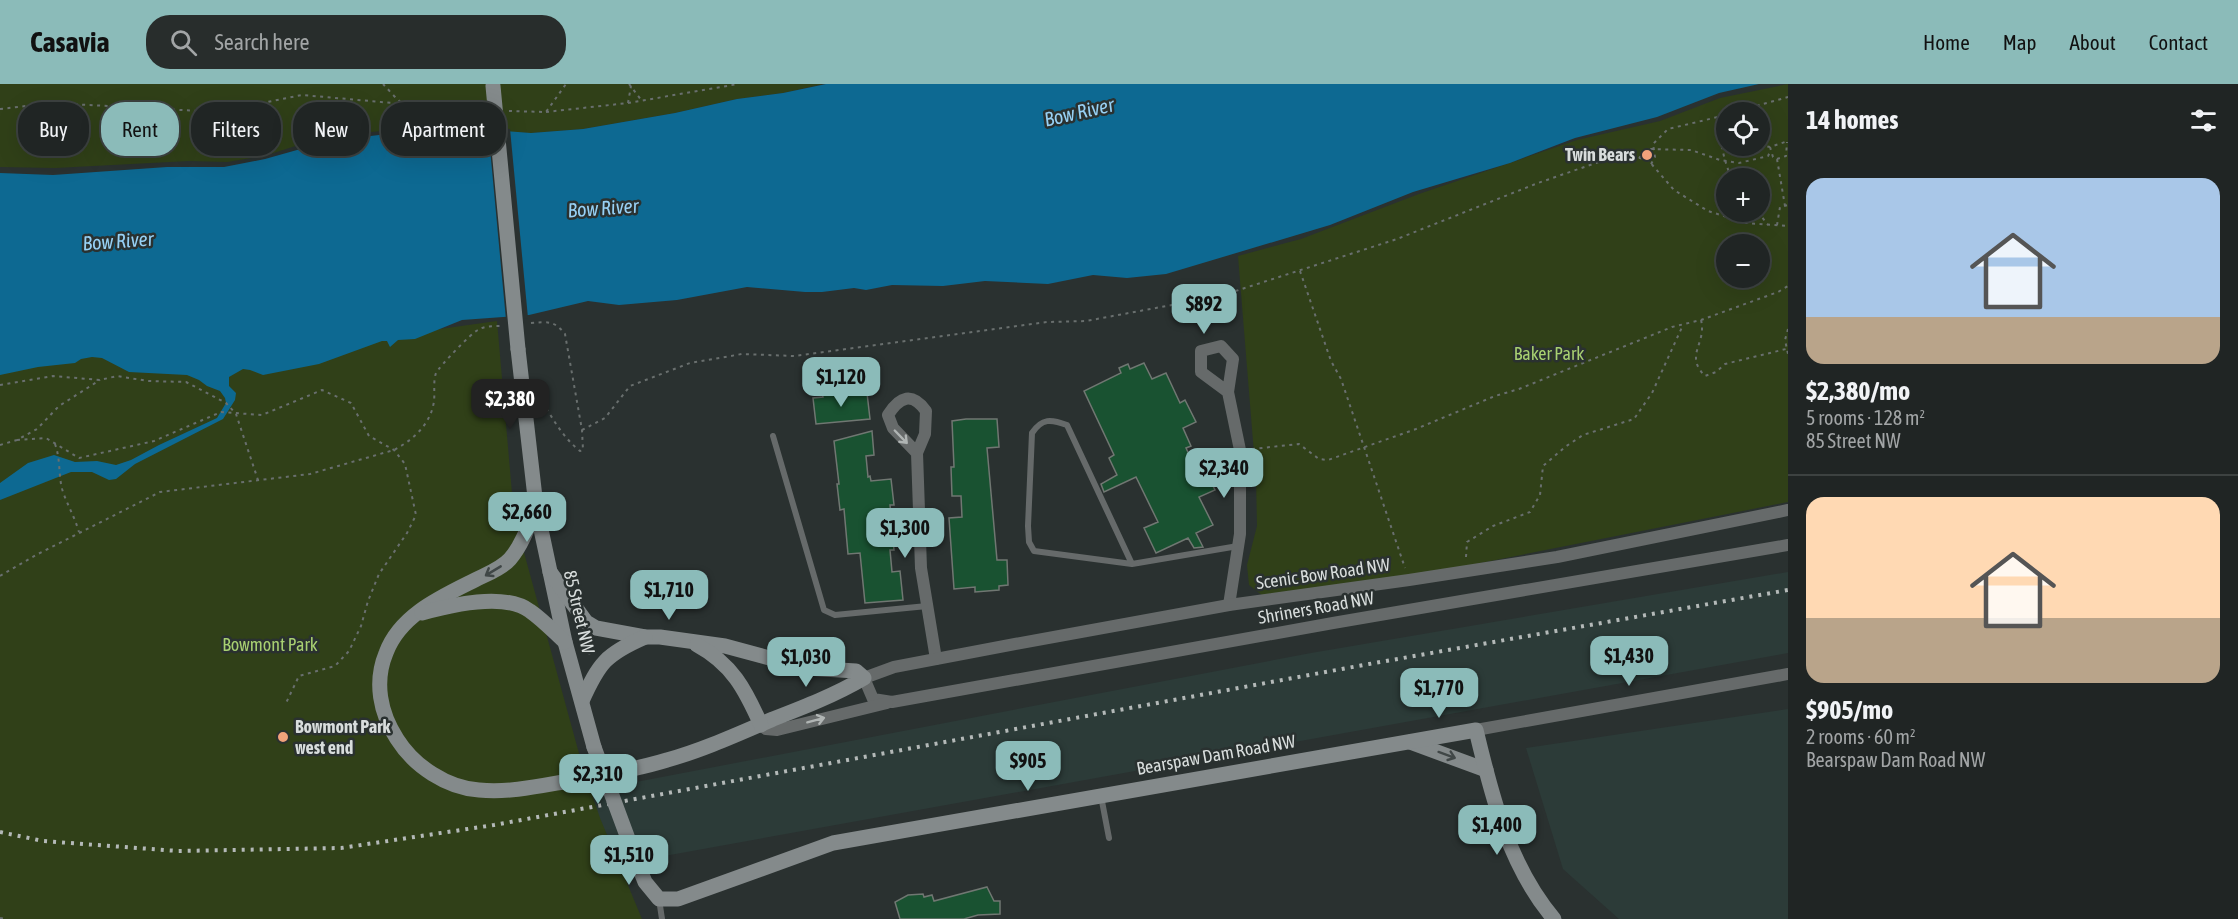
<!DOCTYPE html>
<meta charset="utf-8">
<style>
:root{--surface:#202524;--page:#282d2c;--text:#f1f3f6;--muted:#a2a5a6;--line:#3d4241;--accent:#8bbbb9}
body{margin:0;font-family:"Asap Condensed",sans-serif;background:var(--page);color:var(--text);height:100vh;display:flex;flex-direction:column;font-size:22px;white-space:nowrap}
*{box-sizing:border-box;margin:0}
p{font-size:20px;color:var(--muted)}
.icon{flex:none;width:33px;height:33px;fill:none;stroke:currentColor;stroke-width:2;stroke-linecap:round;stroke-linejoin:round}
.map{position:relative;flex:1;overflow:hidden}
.panel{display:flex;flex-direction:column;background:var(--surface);width:450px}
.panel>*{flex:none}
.guide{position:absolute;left:18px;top:18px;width:570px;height:54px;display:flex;gap:12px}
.buttons{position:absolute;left:1716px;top:18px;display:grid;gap:12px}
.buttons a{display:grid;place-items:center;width:54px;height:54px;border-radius:50%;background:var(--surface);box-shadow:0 6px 24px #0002,0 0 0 2px var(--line);font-size:30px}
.price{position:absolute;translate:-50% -51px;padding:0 14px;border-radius:12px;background:var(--accent);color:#111;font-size:20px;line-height:39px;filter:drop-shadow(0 2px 3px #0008)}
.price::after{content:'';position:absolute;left:50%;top:36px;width:18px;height:14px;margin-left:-9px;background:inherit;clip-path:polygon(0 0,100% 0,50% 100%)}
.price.current{background:#222;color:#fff}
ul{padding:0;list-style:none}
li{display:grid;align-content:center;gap:12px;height:318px;padding:0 18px}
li+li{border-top:2px solid var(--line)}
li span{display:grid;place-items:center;height:186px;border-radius:18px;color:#555}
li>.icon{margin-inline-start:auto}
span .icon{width:108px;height:108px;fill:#fffc;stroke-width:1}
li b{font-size:26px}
h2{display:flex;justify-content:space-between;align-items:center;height:72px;padding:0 18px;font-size:26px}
.chip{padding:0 21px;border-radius:24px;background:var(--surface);box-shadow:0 6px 24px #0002,0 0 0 2px var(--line);font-size:21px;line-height:54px}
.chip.current{background:var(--accent);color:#111}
header{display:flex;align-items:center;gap:36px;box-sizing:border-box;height:84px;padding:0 30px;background:var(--accent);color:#111}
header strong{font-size:28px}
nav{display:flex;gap:33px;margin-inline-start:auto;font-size:21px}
.search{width:420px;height:54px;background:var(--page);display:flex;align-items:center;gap:15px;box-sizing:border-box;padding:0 21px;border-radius:24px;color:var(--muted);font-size:22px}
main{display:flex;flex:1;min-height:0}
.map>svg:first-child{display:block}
.built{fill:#2c3b38}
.green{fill:#304018;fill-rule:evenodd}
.water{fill:#0d6992}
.pier{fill:#2a3130}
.building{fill:#195231;stroke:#707772;stroke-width:1.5}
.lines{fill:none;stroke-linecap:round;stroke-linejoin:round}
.path{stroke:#696f6e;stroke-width:2;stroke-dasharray:3 4.5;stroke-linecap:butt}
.lane{stroke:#666a6a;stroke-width:6}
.street{stroke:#666a6a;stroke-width:12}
.secondary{stroke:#848a8b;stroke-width:15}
.rail{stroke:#b4b9b8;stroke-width:4;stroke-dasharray:3 6;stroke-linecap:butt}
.secondary-bridge{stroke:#848a8b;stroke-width:15}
.oneway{stroke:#b0b5b4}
.oneway2{stroke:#404747}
.poi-dot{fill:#f1a27b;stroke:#2a3130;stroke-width:2}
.labels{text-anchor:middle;stroke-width:5;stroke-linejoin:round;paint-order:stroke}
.poi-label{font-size:18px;font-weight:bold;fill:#d8dddc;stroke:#2a3130;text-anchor:end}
.park-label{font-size:18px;fill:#a8d071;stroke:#2a3130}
.street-label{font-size:18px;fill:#d8dddc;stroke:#2a3130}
.water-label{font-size:20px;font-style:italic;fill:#97d1f5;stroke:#2a3130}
</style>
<header>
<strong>Casavia</strong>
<div class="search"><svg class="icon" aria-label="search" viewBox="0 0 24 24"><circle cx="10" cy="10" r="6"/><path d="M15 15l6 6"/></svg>Search here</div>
<nav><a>Home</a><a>Map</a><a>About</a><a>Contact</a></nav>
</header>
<main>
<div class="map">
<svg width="1788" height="835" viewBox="0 0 1788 835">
<rect width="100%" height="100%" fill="#2a3130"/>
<!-- built -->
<g class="built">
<path d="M1788 488V569L598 784 0 717 547 715 1311 569Z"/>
<path d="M1788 625V835H1619L1563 785 1526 664Z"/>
</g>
<!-- green -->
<g class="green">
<path d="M0 0H823L783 9 737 15 675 29 583 45 531 49 426 43 327 52 264 72 227 78 189 77 55 84 0 83Z"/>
<path d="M1788 0V418L1435 488 1263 512 1249 501 1247 481 1257 442 1256 394 1238 172 1301 155 1419 110 1577 56 1660 37 1720 14ZM1726 28H1760V62H1726ZM1726 94H1760V128H1726ZM1726 160H1760V194H1726Z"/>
<path d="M497 237 514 432 583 684 600 734 642 835H0V268L205 278Z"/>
</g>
<!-- water -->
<path class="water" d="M826 0H1759L1719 9 1657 33 1575 54 1510 79 1413 108 1330 141 1166 190 1127 194 1093 191 1048 200 985 197 943 202 892 201 866 206 854 204 822 208H805L747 203 677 216 619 221 588 217 529 231 462 236 415 255 398 256 390 263 387 257H382L319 280 263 291 250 286 243 285 229 293V302L236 309 235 316 223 335 135 380 116 395 109 396 92 388H71L0 416V399L28 379 54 371 75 378 97 377 116 381 131 376 159 361 217 334 226 319 225 314 220 307 207 302 199 296 187 291 129 288 102 274 92 273 81 275 75 279 38 283 0 291V89L53 91 167 83H224L265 75 329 57 379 51H402L418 47 490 46 531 49 583 45 675 29 737 15 783 9Z"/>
<!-- pier -->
<path class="pier" d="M488 43 510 45 528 234 506 236Z"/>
<!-- building -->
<g class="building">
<path d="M1144 279 1152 295 1166 289 1180 319 1185 316 1196 338 1183 344 1191 362 1186 364 1196 386 1204 384 1215 406 1199 413 1213 441 1196 449 1203 463 1194 464 1188 454 1156 469 1144 444 1158 438 1136 393 1104 408 1101 400 1117 391 1109 374 1114 371 1084 307 1121 289 1119 284 1128 280 1130 285Z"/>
<path d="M847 307V311L867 309 870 335 816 340 813 314 823 313 822 309Z"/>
<path d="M966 335H997L999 363 987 364 997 476H1007L1008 501 999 502V506L975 508V503L954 505 949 434 962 433 961 412H952L951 383H954L952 337Z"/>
<path d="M872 347 874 371 866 372 868 393 870 392 871 397 891 395 894 421H890L894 466H890L892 488 900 487 903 516 865 519 860 469 848 470 844 425 840 426 837 400H839L834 357Z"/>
<path d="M987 803 994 817H1000V830L978 831 964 835H900L895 818 908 811 923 810 924 813 932 811 934 817Z"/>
</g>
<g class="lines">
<!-- path -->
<g class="path">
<path d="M383 0C389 6 396 15 403 20 422 32 461 29 482 28"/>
<path d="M629 0 642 17"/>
<path d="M628 19 631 2"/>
<path d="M0 25 52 19 218 28 302 11 404 20"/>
<path d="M509 27 546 28 566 0"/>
<path d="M546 28 628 19 738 0"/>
<path d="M1735 28 1788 13"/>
<path d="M1726 33C1715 50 1725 77 1731 94"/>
<path d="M1760 61 1770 63 1788 57"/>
<path d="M1770 63 1773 73 1777 75 1785 122"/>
<path d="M1639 74 1648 65 1691 66 1720 76 1739 79 1768 72 1770 68"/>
<path d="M1777 75 1786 72 1787 58"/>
<path d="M1651 80 1655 73 1653 60 1668 45 1726 31"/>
<path d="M1758 128 1768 141"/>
<path d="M1777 141 1780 123 1788 121"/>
<path d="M1300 187 1331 277 1341 295 1405 484"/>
<path d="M1701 236C1707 260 1684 271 1705 292L1716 288 1725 280 1786 265"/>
<path d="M531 239C548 238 554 236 565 250L582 346 583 366 580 367C561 352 550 330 538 310"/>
<path d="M1788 245 1785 256 1788 270"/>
<path d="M0 301 53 292 100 296 117 292 148 297 186 298 226 319 236 330 258 396"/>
<path d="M582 346 605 334 630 302 690 279 742 270 794 272 1047 238 1086 237 1220 212 1397 155 1538 99 1622 70 1648 76 1674 106 1708 127 1746 139 1788 142"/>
<path d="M17 356 46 354 79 374 154 357 221 328 262 331 322 306 351 319 369 352 394 366 405 380 416 431 407 449 379 490 368 517 361 542 349 567 335 582 299 592 286 619"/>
<path d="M55 360C61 376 58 393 63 408 68 422 75 434 79 448"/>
<path d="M0 361 17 356 37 345 59 322 100 296"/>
<path d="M1252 365 1299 360 1319 375 1328 376 1416 345 1495 312 1519 305 1672 243 1701 236 1778 208 1788 202"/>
<path d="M1466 473 1467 458 1493 442 1530 428 1540 411 1543 382 1565 363 1583 351 1634 335 1652 309 1683 241"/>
<path d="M0 492 36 471 160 408 310 390 394 366C413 356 431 340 434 317 435 309 433 297 436 289 439 283 472 248 478 246 484 242 493 242 501 242"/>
<path d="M583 554 591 574"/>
<path d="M0 834 5 835"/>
</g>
<!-- lane -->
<g class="lane">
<path d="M773 352 824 526 835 531 927 522"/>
<path d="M1132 480 1067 341C1051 335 1042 334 1032 349L1028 442 1029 458 1034 467 1132 480 1238 462"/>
<path d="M1101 712 1109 754"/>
<path d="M659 815 662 835"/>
</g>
<!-- street -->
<g class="street">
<path d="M1228 308 1201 288V267L1221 262 1233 275 1228 308 1240 366V450L1229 521"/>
<path d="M917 369 893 344 888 331C900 312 912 308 926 327L925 350 917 369 921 484 936 575"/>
<path d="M1788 426 1557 473 1409 496 1229 521 1015 560 894 583 864 594 873 615 892 618 1333 539 1788 461"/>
<path d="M761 641 766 645 777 646 887 619"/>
<path d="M1476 646 1788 590"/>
</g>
<!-- secondary -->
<g class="secondary">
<path d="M518 265 536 422 565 558 594 663"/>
<path d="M536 422C529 440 523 460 510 475 501 485 487 490 475 496 441 513 400 531 386 569 374 598 380 629 397 655 414 682 447 704 479 706 509 709 540 702 569 697 602 691 635 686 667 676 703 666 738 650 773 635 804 623 835 611 864 594L856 587 806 584 725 562 660 553H645L596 544 586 538 550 488"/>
<path d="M422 529C451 521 504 508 530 527 543 536 554 548 565 558"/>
<path d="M697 561C732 580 745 605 761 641"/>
<path d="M582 617C599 579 606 570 645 553"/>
<path d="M1410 658 1486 686"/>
<path d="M633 768 645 798 659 815H678L833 759 1476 646C1492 713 1509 782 1554 835"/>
</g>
<!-- rail -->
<path class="rail" d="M0 748 43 757 178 767 341 764 494 741 1369 580 1788 506"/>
<!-- secondary-bridge -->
<g class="secondary-bridge">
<path d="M493 2 518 265"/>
<path d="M594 663 633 768"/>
</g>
</g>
<!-- one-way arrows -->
<defs><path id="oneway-shaft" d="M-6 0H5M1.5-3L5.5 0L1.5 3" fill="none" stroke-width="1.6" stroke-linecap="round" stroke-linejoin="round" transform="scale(1.5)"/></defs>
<g class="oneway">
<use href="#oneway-shaft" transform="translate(901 353) rotate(46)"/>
<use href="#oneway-shaft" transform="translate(816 636) rotate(-15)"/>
</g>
<g class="oneway2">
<use href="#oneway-shaft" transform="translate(493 487) rotate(149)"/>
<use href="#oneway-shaft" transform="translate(1447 671) rotate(20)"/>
</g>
<!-- markers -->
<g class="poi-dot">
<circle cx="1647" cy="71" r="6"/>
<circle cx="283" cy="653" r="6"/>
</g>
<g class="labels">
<!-- poi labels -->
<g class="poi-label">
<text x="1635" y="77">Twin Bears</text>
<text x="295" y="649" text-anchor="start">Bowmont Park<tspan x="295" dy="21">west end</tspan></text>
</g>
<!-- park labels -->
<g class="park-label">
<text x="1549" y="276">Baker Park</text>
<text x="270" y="567">Bowmont Park</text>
</g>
<!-- street labels -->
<g class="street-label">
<text transform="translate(1323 490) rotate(-8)" y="6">Scenic Bow Road NW</text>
<text transform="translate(1316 524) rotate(-10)" y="6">Shriners Road NW</text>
<text transform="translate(579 528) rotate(77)" y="6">85 Street NW</text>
<text transform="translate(1216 671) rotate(-10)" y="6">Bearspaw Dam Road NW</text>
</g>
<!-- water labels -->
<g class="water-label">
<text transform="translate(1079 28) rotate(-13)" y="7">Bow River</text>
<text transform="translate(603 124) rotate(-4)" y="7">Bow River</text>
<text transform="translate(118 157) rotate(-4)" y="7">Bow River</text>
</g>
</g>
</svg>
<div class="buttons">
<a><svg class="icon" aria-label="locate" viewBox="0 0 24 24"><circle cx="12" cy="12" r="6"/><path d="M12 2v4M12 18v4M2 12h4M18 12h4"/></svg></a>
<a>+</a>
<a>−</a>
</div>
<b class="price" style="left:1204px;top:251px">$892</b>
<b class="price" style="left:841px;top:324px">$1,120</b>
<b class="price current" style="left:510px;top:346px">$2,380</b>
<b class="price" style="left:1224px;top:415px">$2,340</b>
<b class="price" style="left:527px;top:459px">$2,660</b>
<b class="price" style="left:905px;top:475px">$1,300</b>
<b class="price" style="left:669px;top:537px">$1,710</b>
<b class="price" style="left:1629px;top:603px">$1,430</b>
<b class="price" style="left:806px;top:604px">$1,030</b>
<b class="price" style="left:1439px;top:635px">$1,770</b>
<b class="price" style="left:1028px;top:708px">$905</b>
<b class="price" style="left:598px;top:721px">$2,310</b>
<b class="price" style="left:1497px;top:772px">$1,400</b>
<b class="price" style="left:629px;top:802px">$1,510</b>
<div class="guide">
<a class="chip">Buy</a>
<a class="chip current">Rent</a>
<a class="chip">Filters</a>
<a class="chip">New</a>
<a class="chip">Apartment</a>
</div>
</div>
<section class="panel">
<h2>14 homes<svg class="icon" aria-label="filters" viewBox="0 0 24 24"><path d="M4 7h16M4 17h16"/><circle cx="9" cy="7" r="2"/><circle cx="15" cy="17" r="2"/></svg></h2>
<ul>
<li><span style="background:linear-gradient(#a9c7e8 75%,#b9a48a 0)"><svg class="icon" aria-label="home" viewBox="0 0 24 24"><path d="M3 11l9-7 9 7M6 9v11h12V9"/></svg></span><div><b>$2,380/mo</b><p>5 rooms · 128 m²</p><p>85 Street NW</p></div></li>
<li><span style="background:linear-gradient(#ffd9b3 65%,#b9a48a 0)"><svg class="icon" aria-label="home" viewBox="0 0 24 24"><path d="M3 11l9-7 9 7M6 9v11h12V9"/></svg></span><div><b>$905/mo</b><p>2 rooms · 60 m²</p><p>Bearspaw Dam Road NW</p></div></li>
</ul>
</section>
</main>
